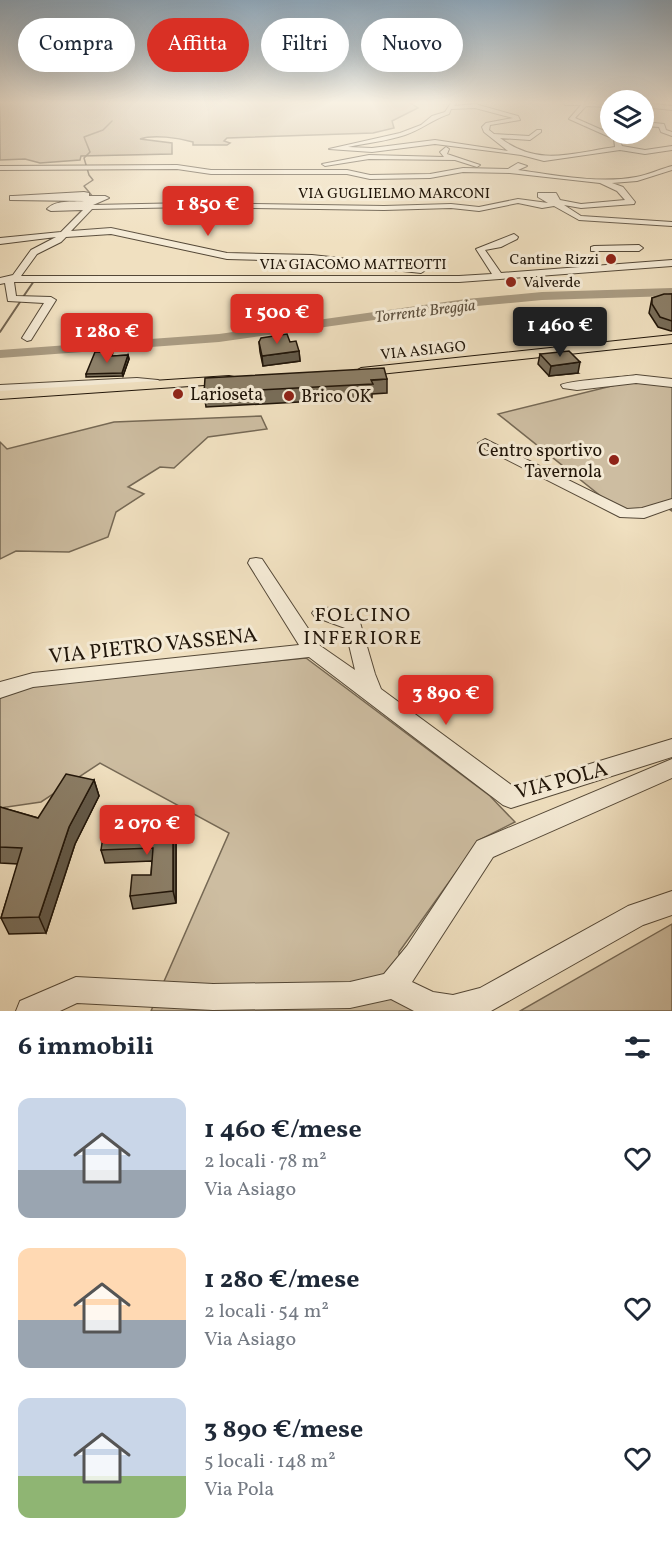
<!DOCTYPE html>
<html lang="it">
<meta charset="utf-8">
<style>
:root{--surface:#fff;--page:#f2f2f3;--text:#1f2937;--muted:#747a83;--accent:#d93025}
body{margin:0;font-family:Vollkorn,serif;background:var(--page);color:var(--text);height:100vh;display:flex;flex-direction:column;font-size:22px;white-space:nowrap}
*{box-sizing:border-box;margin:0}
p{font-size:20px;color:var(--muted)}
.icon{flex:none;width:33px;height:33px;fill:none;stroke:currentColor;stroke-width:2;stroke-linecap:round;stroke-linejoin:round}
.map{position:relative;height:1011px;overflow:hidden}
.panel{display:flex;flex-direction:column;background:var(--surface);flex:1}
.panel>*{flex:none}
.banner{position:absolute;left:18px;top:18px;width:636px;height:54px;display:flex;gap:12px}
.controls{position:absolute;left:600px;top:90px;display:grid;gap:12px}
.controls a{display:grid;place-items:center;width:54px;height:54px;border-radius:50%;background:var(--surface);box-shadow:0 6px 24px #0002;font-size:30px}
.price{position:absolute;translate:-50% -51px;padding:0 14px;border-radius:6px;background:var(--accent);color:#fff;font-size:20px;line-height:39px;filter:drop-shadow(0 2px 3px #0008)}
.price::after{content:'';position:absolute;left:50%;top:36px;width:18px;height:14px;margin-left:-9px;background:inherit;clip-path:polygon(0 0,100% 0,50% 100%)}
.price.current{background:#222;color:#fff}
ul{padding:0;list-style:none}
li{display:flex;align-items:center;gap:18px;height:150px;padding:0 18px}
li span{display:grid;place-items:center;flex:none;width:168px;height:120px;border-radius:12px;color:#555}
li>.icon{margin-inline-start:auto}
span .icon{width:72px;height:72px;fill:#fffc;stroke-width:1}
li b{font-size:26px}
h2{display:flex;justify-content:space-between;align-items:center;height:72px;padding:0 18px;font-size:26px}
.tag{padding:0 21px;border-radius:27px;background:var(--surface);box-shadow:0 6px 24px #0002;font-size:21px;line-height:54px}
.tag.current{background:var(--accent);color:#fff}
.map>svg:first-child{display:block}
.green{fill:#cdbda1;stroke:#766955;stroke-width:1.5}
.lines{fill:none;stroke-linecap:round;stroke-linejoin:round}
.stream-far1{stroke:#726552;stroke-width:1.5}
.stream{stroke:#726552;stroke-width:2}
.river{fill:#a99b82;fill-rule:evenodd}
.minor-casing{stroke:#544837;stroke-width:2}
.major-casing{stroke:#201509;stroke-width:2}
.minor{fill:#f5ebd6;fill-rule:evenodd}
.major{fill:#f0e0c0;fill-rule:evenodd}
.wall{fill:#786d59;stroke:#201509;stroke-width:1.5}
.shaded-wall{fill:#625949;stroke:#201509;stroke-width:1.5}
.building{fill:#8c7f68;stroke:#201509;stroke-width:1.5}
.poi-dot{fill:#8f2418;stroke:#f5ebd6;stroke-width:2}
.labels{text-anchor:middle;stroke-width:6;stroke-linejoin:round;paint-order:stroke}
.far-street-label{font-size:15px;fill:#201509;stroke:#f5ebd6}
.far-poi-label{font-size:15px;fill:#201509;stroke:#f5ebd6;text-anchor:end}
.far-water-label{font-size:16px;font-style:italic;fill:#5e513f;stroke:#f5ebd6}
.poi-label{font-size:18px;fill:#201509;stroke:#f5ebd6;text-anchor:start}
.neighbourhood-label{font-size:20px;letter-spacing:1.5px;fill:#201509;stroke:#f5ebd6}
.near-street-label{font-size:21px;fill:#201509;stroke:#f5ebd6}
</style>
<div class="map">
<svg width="672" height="1011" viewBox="0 0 672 1011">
<rect width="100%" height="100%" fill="#f0e0c0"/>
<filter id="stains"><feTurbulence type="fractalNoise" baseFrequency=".00333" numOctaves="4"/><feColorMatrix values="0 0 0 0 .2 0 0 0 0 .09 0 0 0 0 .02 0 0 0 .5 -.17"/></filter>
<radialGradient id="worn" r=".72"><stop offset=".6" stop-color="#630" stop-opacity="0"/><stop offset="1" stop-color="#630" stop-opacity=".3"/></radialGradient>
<!-- green -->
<g class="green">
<path d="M0 102H409L418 108 392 121 394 128 373 133 227 138 224 141 230 143 227 145H193V142C178 138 154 134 140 139L172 143V154L81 156 80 160 40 163 25 159 0 160Z"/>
<path d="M636 380 672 384V511L663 505 643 512 617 509 498 414Z"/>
<path d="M261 416 267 429 208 437 174 468 160 467 128 487 144 494 116 512 108 537 69 552 16 551 0 559V442L7 449 114 422Z"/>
<path d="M306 658 490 796 515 822 479 840 399 952 400 1003 423 1011H151L229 833 100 763 41 802 0 808V698L27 685Z"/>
<path d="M672 924V1011H520Z"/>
</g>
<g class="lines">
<!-- stream-far1 -->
<g class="stream-far1">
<path d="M93 197 84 186 93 180 89 175 84 158 90 152 84 137 103 130 112 121"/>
<path d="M61 232 84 208"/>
</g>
<!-- stream -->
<g class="stream">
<path d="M23 297 34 281"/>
<path d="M0 332 20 302"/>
</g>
<!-- river -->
<path class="river" d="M672 288V296L542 300 466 307 219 342 0 358V350L219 334 466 299 542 292Z"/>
<!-- minor casing -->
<g class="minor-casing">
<g id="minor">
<path d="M449 102H457L454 106 475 104 518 116 520 120 490 125 489 130 494 134 529 136 537 130H541V132L530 140 500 138C539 167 571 153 615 147L614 139 569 119 581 105H565L563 102 610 103V107L586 106 575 118 618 137 622 146 645 150 672 146V150L645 154 620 150 544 161 521 155 435 144 372 152 329 149 400 133 421 125 432 116 445 112 451 103ZM475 108 513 118 486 123 482 127 484 132 508 151 435 140 372 148 348 147C367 143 387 141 405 135 421 130 433 119 449 114L451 109Z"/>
<path d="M644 103 672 106V110L644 107Z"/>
<path d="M644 122 664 124 666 130 672 132V136L661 132 659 127 644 126Z"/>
<path d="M446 147 449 149 447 154 480 165 477 167 455 160 369 159 325 166 322 164 369 155 444 157 440 152Z"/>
<path d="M518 163 527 166 518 170C555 175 598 184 636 177 648 175 660 169 672 166V170L637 181 612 183 623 187 635 202 634 204 581 208 564 205 581 216 672 222V226L579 220 554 206 542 208 518 203 479 211 451 208 384 210 190 207 92 209 71 231 111 228 227 253 312 255 421 267 426 270 421 273 312 261 227 259 111 234 66 237 61 242 37 254 21 276H459L492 274 476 249 514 234 518 237 517 239 501 247 485 250 501 273 672 260V266L459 282H14L16 296 51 297 56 300 31 340 27 341 22 338 44 303 8 301 5 283 0 284V278L13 275 31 250 56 237 0 244V238L61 232 83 210 51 211 47 209C55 200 72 202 84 201L10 200V196H13L84 192 89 193V196H105L109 198 93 205 190 203 384 206 451 204 479 207 518 199 548 203 538 197V193H556L560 200 581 204 625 200 617 191 600 183 510 173 463 172 430 178 370 179 347 174H211L177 169 0 170V166L177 165 211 170H347L370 175 430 174 463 168 508 169Z"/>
<path d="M594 246 639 245 643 248 639 251H591V247Z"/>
<path d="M636 375 672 379V387L636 383 577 390 563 388 561 385C566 381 624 377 636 375Z"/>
<path d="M137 378 158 380 164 384 158 388 137 386 0 393V385Z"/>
<path d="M485 439 627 509 642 508 672 499V508L644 518 620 517 480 446 478 443Z"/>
<path d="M256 558 262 559 319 645 355 670 345 628 315 617 312 613 315 609C329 604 346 613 359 619L375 674 381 689 514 787 672 739V757L511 808 503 805 309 657 33 687 0 698V682L33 673 299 645 248 563 250 559Z"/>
<path d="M672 759V778L493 857 412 982 433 992 453 995 480 988 628 906 672 891V915L643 925 491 1011H414L391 999 350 1008 213 1010 77 1003 60 1011H16L20 1001 76 977 213 984 350 982 384 974 407 946 477 841Z"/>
</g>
</g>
<!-- major casing -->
<g class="major-casing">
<g id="major">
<path d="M672 335V343L361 376 354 372 361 368Z"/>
<path d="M229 376 234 377 236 380 234 383 0 399V391Z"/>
</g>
</g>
<!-- minor -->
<use href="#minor" class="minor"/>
<!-- major -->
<use href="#major" class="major"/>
</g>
<!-- wall -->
<g class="wall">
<path d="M672 294V331H671L658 327 649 313 652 298Z"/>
<path d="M259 342H290L299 351 300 361 263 366 260 352Z"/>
<path d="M540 354 578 373 549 376 538 364Z"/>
<path d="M128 355 129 359 123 376 86 377V374L114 356Z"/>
<path d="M387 379V393L372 394V398L206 407 204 393Z"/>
<path d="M94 780 99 796 75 844 46 933 9 934 1 918 18 864 0 863V807L38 818Z"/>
<path d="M176 839V903L133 909 130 896 151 875 152 861 105 863 101 850Z"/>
</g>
<!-- shaded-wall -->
<g class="shaded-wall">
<path d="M299 351 300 361 263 366 262 356Z"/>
<path d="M128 355 129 359 123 376 122 373Z"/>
<path d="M580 362 578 373 549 376 551 366Z"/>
<path d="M94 780 99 796 75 844 46 933 39 917 69 827Z"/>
<path d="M173 827 176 839V903L173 891Z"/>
</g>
<!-- building -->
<g class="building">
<path d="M664 294H672V321L660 317 652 304V298Z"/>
<path d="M287 334 290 342 296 341 299 351 262 356 259 342 261 338Z"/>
<path d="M569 351 580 362 551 366 540 354Z"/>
<path d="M95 352H113L112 356 128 355 122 373 86 374Z"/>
<path d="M384 368 387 379 371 380 373 384 204 393 205 378Z"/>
<path d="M66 774 94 780 69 827 39 917 1 918 22 848 0 847V807L38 818Z"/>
<path d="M173 827V891L130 896 132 875H151L153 848 101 850 104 830Z"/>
</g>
<!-- sky -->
<linearGradient id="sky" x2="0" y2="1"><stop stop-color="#8faabf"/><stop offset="0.42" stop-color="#f8f1e3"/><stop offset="1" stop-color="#f8f1e3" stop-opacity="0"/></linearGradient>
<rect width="672" height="244" fill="url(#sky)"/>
<!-- markers -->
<g class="poi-dot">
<circle cx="611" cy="259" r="6"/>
<circle cx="511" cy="282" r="6"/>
<circle cx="178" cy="394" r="6"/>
<circle cx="289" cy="396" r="6"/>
<circle cx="614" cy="460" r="6"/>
</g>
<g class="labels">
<!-- far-street labels -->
<g class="far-street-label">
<text x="394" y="198">VIA GUGLIELMO MARCONI</text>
<text x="353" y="269">VIA GIACOMO MATTEOTTI</text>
<text transform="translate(423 350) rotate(-6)" y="5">VIA ASIAGO</text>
</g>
<!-- far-poi labels -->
<g class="far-poi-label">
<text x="599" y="264">Cantine Rizzi</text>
<text x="523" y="287" text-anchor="start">Valverde</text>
</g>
<!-- far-water labels -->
<g class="far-water-label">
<text transform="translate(425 310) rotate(-7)" y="6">Torrente Breggia</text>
</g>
<!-- poi labels -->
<g class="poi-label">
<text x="190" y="400">Larioseta</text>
<text x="301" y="402">Brico OK</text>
<text x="602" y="456" text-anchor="end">Centro sportivo<tspan x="602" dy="21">Tavernola</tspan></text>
</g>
<!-- neighbourhood labels -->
<g class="neighbourhood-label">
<text x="363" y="621">FOLCINO<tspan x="363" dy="23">INFERIORE</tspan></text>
</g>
<!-- near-street labels -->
<g class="near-street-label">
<text transform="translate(153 645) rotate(-6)" y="7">VIA PIETRO VASSENA</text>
<text transform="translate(561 780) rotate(-15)" y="7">VIA POLA</text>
</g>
</g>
<rect width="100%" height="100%" filter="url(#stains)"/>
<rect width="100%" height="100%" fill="url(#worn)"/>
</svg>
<div class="controls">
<a><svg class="icon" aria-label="layers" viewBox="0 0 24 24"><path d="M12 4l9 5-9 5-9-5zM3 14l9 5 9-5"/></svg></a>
</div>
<b class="price" style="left:208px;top:237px">1 850 €</b>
<b class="price" style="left:277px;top:345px">1 500 €</b>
<b class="price current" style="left:560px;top:358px">1 460 €</b>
<b class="price" style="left:107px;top:364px">1 280 €</b>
<b class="price" style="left:446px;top:726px">3 890 €</b>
<b class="price" style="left:147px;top:856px">2 070 €</b>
<div class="banner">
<a class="tag">Compra</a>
<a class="tag current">Affitta</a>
<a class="tag">Filtri</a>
<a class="tag">Nuovo</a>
</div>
</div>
<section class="panel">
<h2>6 immobili<svg class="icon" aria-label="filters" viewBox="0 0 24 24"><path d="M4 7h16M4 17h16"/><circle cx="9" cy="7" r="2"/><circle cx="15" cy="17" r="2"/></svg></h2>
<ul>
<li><span style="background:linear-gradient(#c9d6e8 60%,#9aa5b1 0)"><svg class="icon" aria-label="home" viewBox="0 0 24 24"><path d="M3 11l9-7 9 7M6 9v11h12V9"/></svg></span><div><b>1 460 €/mese</b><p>2 locali · 78 m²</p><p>Via Asiago</p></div><svg class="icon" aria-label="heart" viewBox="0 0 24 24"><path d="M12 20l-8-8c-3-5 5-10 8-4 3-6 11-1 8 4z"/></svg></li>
<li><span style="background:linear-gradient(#ffd9b3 60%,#9aa5b1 0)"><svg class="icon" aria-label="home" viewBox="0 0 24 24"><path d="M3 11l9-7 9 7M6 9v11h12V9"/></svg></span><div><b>1 280 €/mese</b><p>2 locali · 54 m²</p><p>Via Asiago</p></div><svg class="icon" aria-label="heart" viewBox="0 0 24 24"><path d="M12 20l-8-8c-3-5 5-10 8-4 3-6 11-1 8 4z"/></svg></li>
<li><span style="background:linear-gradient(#c9d6e8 65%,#8fb573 0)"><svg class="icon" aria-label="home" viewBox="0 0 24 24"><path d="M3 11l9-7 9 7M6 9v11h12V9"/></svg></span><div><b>3 890 €/mese</b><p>5 locali · 148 m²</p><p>Via Pola</p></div><svg class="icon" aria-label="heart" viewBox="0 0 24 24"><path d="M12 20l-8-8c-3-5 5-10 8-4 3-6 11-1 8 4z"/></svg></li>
</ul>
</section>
